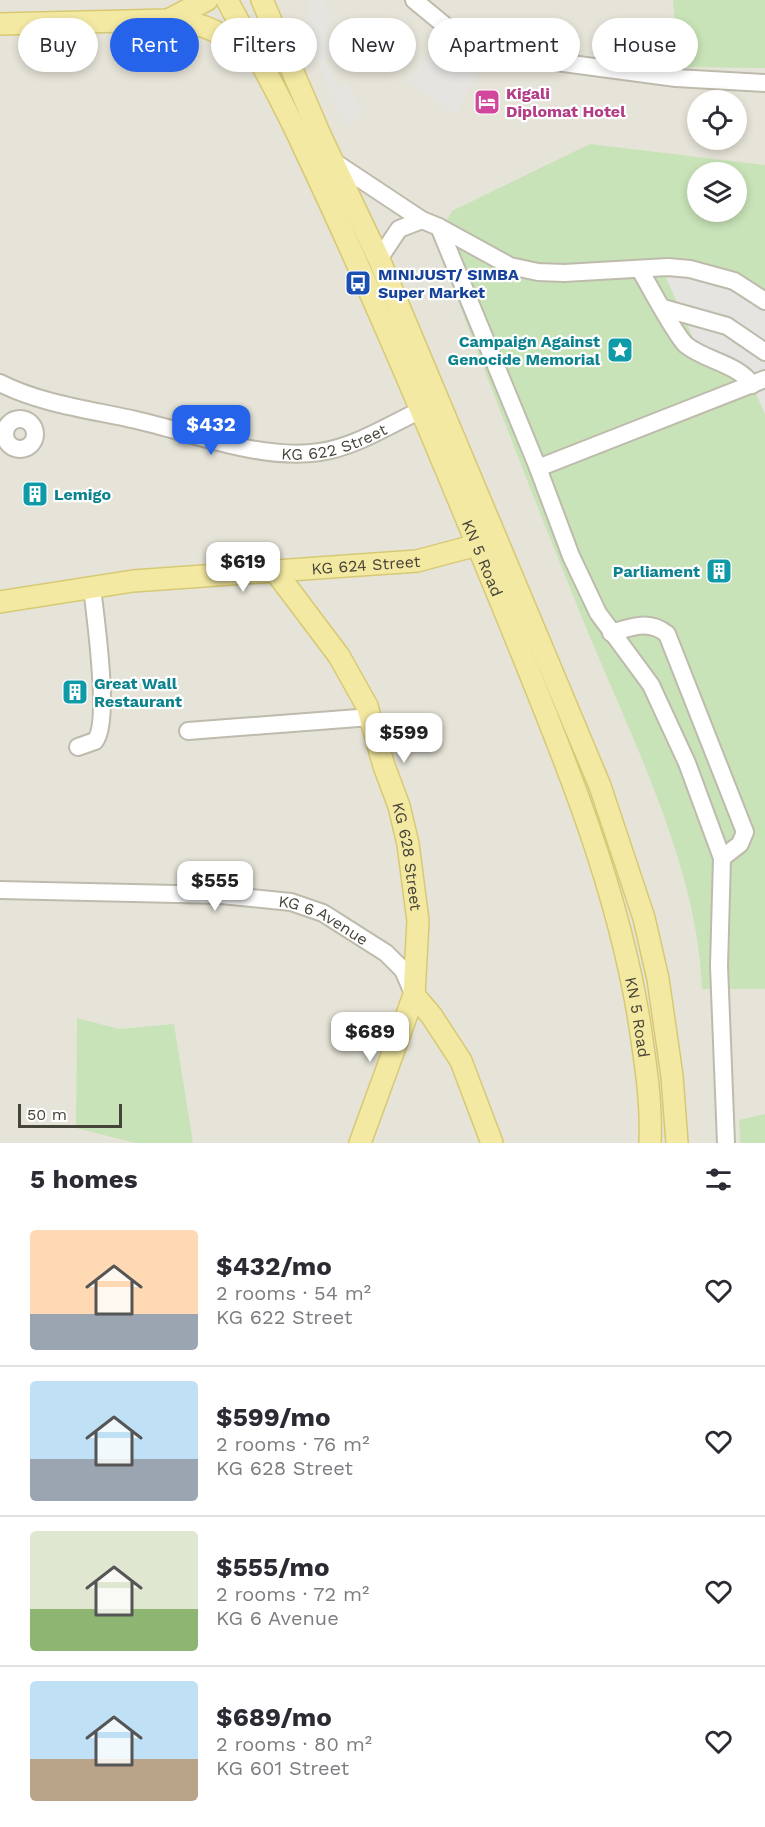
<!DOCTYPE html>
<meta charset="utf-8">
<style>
:root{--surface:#fff;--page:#f2f2f3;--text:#2b2b33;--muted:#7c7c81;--line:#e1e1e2;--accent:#2563eb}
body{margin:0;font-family:"Work Sans",sans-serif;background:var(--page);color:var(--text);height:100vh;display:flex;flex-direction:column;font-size:22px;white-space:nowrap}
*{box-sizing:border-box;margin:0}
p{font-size:20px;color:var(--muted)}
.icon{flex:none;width:33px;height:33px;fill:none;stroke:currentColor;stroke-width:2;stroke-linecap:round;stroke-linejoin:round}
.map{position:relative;height:1143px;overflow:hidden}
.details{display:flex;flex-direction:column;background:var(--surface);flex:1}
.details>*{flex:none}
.top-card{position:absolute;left:18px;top:18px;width:729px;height:54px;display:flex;gap:12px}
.buttons{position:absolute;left:687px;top:90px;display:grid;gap:12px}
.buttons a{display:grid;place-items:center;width:60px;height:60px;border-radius:50%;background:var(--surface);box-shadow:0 3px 9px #0003;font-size:30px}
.scale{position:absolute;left:18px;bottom:15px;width:104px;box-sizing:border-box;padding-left:6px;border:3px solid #464339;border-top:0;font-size:16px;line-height:21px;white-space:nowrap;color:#464339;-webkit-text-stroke:4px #fff;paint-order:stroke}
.price{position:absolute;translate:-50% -51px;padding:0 14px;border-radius:12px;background:#fff;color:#222;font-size:20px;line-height:39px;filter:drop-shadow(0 2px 3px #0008)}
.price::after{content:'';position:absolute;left:50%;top:36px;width:18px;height:14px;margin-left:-9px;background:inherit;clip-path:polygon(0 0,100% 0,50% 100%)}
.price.current{background:var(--accent);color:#fff}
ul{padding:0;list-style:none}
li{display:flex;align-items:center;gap:18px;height:150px;padding:0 30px}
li+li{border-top:2px solid var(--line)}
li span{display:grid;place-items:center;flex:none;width:168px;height:120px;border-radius:6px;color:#555}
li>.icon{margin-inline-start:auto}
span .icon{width:72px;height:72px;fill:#fffc;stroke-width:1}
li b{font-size:26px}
h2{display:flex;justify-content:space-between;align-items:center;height:72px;padding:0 30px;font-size:26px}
.tag{padding:0 21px;border-radius:27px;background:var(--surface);box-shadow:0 3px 9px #0003;font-size:21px;line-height:54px}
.tag.current{background:var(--accent);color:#fff}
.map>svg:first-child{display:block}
.residential{fill:#e6e4d8;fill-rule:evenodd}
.green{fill:#c8e3b7;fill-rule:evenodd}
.parking{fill:#e5e4e1}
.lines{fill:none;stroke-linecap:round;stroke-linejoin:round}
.minor-casing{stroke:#bebbad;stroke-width:20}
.major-casing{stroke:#d7c974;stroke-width:24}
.minor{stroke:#fff;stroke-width:16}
.major{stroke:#f4e9a2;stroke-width:21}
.labels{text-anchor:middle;stroke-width:4.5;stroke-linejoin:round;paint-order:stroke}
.hotel-label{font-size:16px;font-weight:bold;fill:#b23c85;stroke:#fff;text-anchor:start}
.transit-label{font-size:16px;font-weight:bold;fill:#164399;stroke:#fff;text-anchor:start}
.culture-label{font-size:16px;font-weight:bold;fill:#0d838f;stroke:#fff;text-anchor:end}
.street-label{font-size:16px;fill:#464339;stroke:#fff}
</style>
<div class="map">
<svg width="765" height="1143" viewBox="0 0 765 1143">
<rect width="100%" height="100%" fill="#f3f2ea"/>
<!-- residential -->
<path class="residential" d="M0 0H765V1143H0ZM698 100H736V140H698ZM698 172H736V212H698Z"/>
<!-- green -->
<g class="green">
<path d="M673 0H765V68L678 67 643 59 640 42 655 45 676 36Z"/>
<path d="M590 144 765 165V989H702C698 867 631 737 585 625 533 498 484 369 435 241L452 211ZM698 172H736V212H698Z"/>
<path d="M77 1018 119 1029 174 1024 193 1143H135L76 1128Z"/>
<path d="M765 1114V1143H740L739 1120Z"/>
</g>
<!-- parking -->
<g class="parking">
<path d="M310 0H325L329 28 324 32 332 55 324 59 339 88 345 82 363 111 346 127 306 36Z"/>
<path d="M437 47 476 74 456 115 408 81Z"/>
<path d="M688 273 746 280 765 289V414L752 385 699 351 666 278Z"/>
</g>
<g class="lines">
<!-- minor casing -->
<g class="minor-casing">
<g id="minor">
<path d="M414 0 454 33 489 50 526 58 676 78 765 83"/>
<path d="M333 161 422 220 439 227 510 266 538 272 564 273 668 267 690 269 734 281 765 301"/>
<path d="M439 227 538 468 765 379"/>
<path d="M379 259 399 229 422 220"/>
<path d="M640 270C649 285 675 335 686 345 706 361 739 364 752 385"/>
<path d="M663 308 727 326 765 352"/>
<path id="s1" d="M0 383C41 404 92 410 136 420 193 433 262 461 320 452 355 447 389 425 421 410"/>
<circle cx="20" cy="434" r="15"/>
<path d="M538 468 571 556 598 613 651 685 687 763 722 858 719 966 726 1143"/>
<path d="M611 633C632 627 649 619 667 634L745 832 740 844 722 858"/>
<path d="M188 731 371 717"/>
<path d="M78 747 95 741C111 722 95 616 92 587"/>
<path id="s2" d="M0 890 221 895 291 902 323 913 386 953 403 970 413 993"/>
</g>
</g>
<!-- major casing -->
<g class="major-casing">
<g id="major">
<path id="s3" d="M227 0C253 49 281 97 304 148 376 300 441 456 505 612 559 745 616 878 639 1020 645 1060 652 1103 650 1143"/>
<path d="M262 0 321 137 379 259 600 786 644 918 658 979 672 1076 677 1143"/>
<path d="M168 20C206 23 224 32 251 59"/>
<path d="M0 24 168 20 207 0"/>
<path id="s4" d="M275 571 339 656 367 706 384 766 399 806 408 844 418 921 414 995 360 1143"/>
<path id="s5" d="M0 602 133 581 417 561 477 545"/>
<path d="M414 995 431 1015 461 1061 492 1143"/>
</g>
</g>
<!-- minor -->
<use href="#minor" class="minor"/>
<!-- major -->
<use href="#major" class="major"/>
</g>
<!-- icons -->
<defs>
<g id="hotel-square" transform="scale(1.35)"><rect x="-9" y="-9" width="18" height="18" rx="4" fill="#d1479c" stroke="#fff"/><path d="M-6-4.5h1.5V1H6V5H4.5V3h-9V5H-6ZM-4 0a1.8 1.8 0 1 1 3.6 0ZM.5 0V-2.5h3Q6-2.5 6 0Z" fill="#fff"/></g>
<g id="bus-square" transform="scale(1.35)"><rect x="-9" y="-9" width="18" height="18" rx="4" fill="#1a4fb4" stroke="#fff"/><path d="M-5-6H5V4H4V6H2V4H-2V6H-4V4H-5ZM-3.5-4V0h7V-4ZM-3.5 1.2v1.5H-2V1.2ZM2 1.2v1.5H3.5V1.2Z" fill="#fff"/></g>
<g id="sight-square" transform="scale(1.35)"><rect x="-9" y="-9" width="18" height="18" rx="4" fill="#0f9aa8" stroke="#fff"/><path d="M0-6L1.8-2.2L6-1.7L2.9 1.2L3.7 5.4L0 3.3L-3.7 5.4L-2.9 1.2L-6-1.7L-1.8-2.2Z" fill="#fff"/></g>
<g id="building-square" transform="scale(1.35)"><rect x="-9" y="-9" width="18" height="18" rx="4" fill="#0f9aa8" stroke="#fff"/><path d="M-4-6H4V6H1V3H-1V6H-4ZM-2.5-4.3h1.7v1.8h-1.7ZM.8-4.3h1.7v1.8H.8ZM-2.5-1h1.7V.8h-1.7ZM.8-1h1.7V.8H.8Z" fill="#fff"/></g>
</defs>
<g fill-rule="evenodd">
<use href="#hotel-square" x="487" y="102"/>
<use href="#bus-square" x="358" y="283"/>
<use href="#sight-square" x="620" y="350"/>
<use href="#building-square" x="35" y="494"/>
<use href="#building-square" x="719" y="571"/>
<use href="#building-square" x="75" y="692"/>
</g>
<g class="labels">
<!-- hotel labels -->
<g class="hotel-label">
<text x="506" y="99">Kigali<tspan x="506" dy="18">Diplomat Hotel</tspan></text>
</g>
<!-- transit labels -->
<g class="transit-label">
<text x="378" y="280">MINIJUST/ SIMBA<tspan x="378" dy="18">Super Market</tspan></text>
</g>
<!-- culture labels -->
<g class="culture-label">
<text x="600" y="347">Campaign Against<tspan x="600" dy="18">Genocide Memorial</tspan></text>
<text x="54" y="500" text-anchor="start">Lemigo</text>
<text x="700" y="577">Parliament</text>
<text x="94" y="689" text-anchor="start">Great Wall<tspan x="94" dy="18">Restaurant</tspan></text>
</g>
<!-- street labels -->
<g class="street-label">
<text dy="6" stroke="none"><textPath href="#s1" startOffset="345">KG 622 Street</textPath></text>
<text dy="6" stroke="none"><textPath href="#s3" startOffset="614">KN 5 Road</textPath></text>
<text dy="6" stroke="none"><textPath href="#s5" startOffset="368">KG 624 Street</textPath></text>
<text dy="6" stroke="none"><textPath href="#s4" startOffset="320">KG 628 Street</textPath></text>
<text dy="6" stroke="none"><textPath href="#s2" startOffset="328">KG 6 Avenue</textPath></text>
<text dy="6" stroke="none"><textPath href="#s3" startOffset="1100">KN 5 Road</textPath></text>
</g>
</g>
</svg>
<div class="buttons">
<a><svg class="icon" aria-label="locate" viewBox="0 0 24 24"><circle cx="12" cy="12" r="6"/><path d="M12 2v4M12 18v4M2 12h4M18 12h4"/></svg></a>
<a><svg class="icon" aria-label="layers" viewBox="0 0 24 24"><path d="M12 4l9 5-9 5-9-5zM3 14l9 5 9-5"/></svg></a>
</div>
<div class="scale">50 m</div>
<b class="price current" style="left:211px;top:456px">$432</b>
<b class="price" style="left:243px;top:593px">$619</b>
<b class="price" style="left:404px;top:764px">$599</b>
<b class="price" style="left:215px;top:912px">$555</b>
<b class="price" style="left:370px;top:1063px">$689</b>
<div class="top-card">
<a class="tag">Buy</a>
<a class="tag current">Rent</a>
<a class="tag">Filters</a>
<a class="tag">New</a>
<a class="tag">Apartment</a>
<a class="tag">House</a>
</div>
</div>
<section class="details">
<h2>5 homes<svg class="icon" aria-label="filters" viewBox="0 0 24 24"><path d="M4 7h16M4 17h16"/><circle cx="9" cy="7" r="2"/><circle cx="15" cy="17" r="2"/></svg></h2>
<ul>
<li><span style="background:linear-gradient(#ffd9b3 70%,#9aa5b1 0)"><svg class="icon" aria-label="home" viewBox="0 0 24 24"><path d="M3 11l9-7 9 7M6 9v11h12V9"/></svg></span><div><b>$432/mo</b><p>2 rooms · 54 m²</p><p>KG 622 Street</p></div><svg class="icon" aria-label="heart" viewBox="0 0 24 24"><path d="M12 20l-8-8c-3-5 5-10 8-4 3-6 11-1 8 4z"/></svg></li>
<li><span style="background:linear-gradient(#bfe0f5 65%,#9aa5b1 0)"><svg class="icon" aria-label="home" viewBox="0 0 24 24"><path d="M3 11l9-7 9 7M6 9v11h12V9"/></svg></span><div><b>$599/mo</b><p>2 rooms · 76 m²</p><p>KG 628 Street</p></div><svg class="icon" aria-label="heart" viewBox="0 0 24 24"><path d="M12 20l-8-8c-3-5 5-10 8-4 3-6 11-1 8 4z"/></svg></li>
<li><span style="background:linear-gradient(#dfe7d0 65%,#8fb573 0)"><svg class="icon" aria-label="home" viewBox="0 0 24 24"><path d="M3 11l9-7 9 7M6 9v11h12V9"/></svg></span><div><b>$555/mo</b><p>2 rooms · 72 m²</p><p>KG 6 Avenue</p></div><svg class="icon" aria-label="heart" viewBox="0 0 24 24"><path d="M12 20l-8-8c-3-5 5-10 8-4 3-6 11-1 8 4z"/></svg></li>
<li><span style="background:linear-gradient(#bfe0f5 65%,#b9a48a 0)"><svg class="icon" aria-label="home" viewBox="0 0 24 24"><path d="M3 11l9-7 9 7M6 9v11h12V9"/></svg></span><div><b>$689/mo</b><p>2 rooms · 80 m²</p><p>KG 601 Street</p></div><svg class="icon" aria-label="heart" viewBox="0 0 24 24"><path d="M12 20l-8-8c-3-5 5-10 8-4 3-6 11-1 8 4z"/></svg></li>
</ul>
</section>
